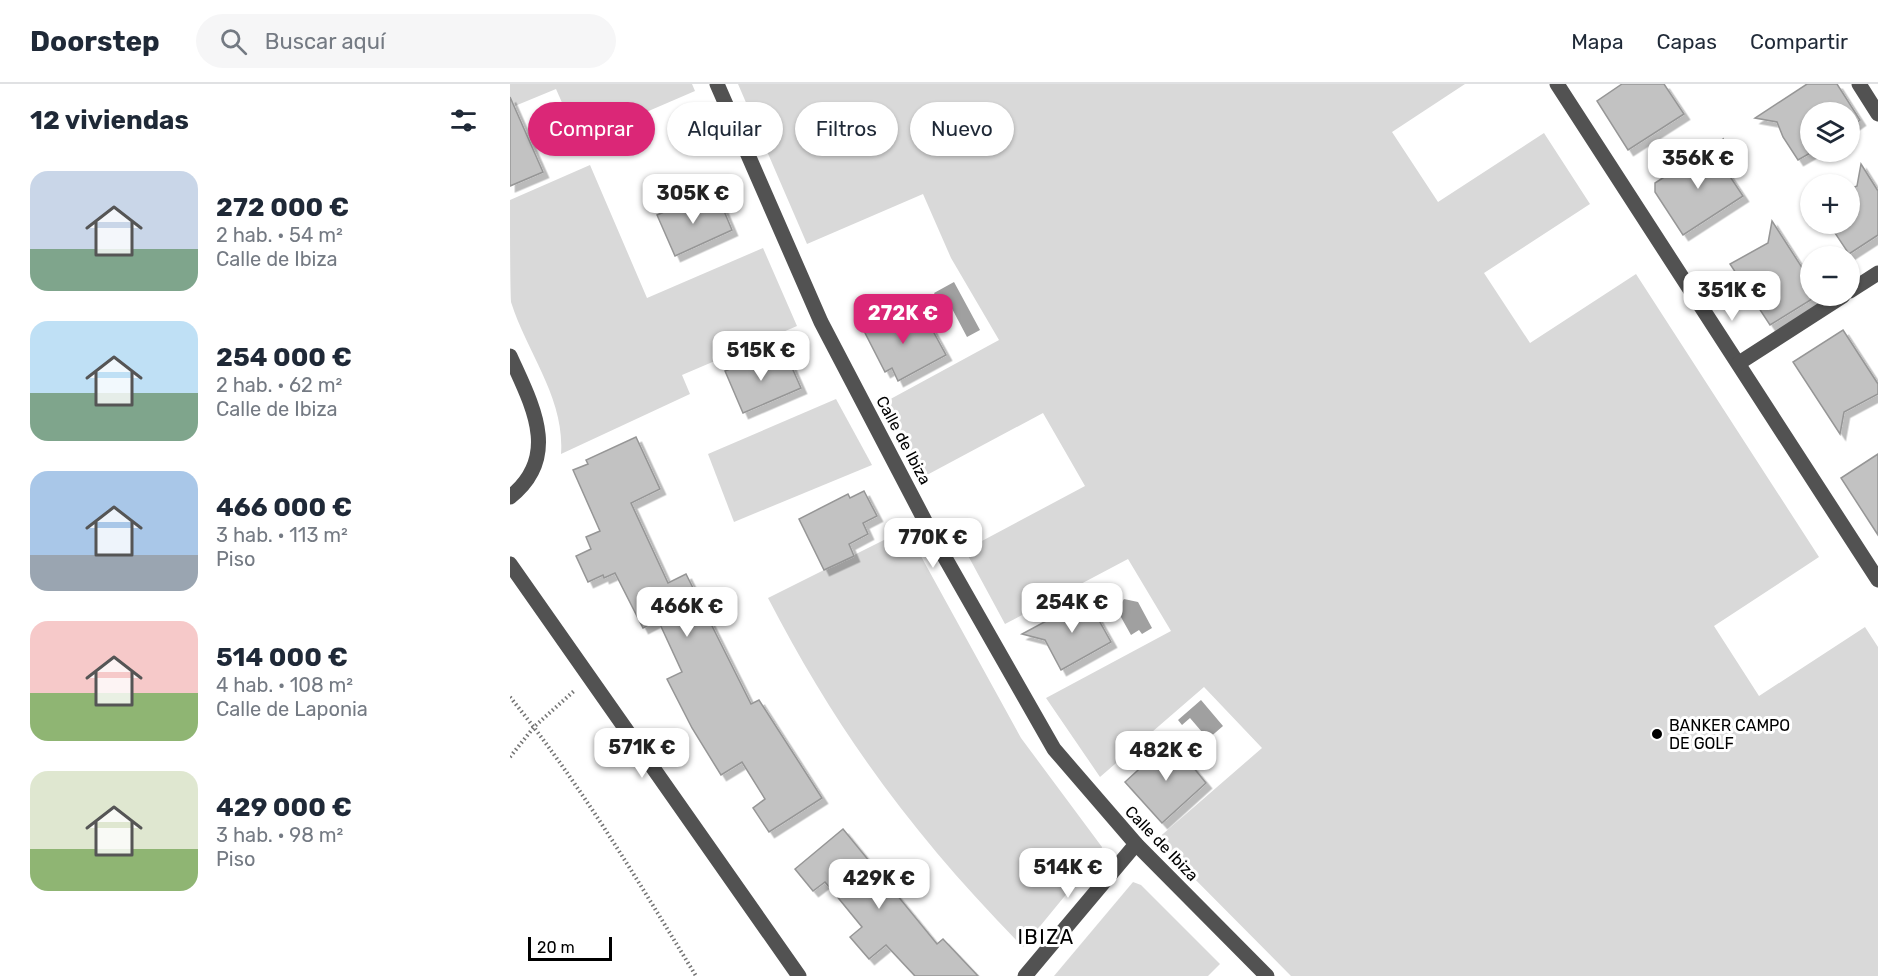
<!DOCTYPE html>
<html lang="es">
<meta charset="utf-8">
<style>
:root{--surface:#fff;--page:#f6f6f7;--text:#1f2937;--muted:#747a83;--line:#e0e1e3;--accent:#db2777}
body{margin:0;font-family:Rubik,sans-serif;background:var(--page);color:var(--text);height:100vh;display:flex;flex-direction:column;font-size:22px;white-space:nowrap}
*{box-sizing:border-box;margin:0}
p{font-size:20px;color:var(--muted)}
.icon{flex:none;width:33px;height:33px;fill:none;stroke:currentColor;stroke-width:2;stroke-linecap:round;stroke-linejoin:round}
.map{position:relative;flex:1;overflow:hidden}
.sheet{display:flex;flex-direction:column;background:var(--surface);width:510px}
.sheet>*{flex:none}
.guide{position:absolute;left:18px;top:18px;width:570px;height:54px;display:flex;gap:12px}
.fabs{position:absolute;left:1290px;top:18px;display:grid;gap:12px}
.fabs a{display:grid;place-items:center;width:60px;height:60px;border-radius:50%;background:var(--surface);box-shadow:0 2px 4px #0004;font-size:30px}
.scale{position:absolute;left:18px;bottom:15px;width:84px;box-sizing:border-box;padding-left:6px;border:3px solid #000;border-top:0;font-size:16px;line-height:21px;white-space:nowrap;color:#000;-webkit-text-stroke:4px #fff;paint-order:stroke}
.price{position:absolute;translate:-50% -51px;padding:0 14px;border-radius:12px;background:#fff;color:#222;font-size:20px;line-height:39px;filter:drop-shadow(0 2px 3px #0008)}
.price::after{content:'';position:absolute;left:50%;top:36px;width:18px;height:14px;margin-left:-9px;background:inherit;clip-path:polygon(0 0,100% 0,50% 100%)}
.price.current{background:var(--accent);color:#fff}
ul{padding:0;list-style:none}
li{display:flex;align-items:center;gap:18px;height:150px;padding:0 30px}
li span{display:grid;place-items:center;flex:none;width:168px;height:120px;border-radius:18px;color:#555}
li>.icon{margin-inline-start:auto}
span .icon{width:72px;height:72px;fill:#fffc;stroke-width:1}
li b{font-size:26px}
h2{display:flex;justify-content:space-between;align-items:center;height:72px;padding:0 30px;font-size:26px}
.chip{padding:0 21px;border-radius:27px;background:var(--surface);box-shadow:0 2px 4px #0004;font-size:21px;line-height:54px}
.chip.current{background:var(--accent);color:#fff}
header{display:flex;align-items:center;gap:36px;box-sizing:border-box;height:84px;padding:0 30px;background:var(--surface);border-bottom:2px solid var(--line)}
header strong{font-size:28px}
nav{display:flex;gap:33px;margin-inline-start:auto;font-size:21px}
.search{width:420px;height:54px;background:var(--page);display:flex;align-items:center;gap:15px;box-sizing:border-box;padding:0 21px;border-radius:33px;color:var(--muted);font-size:22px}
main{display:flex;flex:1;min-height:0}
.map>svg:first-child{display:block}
.green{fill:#d9d9d9}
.water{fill:#a0a0a0}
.building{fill:#c2c2c2;stroke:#969696;stroke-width:1.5;filter:url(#shadow)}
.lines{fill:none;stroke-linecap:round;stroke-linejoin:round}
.path{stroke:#747474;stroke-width:4;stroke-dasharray:1.5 3;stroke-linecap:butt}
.minor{stroke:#525252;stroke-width:15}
.poi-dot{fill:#000;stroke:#fff;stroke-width:2}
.labels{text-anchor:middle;stroke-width:6;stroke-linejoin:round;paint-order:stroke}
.street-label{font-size:16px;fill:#000;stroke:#fff}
.poi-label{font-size:16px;fill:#000;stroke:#fff;text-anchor:start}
.quarter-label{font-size:20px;letter-spacing:1.5px;fill:#000;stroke:#fff}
</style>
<header>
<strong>Doorstep</strong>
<div class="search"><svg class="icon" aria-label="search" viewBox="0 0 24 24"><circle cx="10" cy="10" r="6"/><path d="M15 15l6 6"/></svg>Buscar aquí</div>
<nav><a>Mapa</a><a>Capas</a><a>Compartir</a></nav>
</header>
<main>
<section class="sheet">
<h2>12 viviendas<svg class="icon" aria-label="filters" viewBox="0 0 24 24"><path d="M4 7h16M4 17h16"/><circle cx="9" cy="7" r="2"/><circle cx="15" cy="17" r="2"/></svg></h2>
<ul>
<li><span style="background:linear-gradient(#c9d6e8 65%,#7fa58c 0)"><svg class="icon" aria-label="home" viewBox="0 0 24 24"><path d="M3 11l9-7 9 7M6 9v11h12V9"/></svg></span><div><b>272 000 €</b><p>2 hab. · 54 m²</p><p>Calle de Ibiza</p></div></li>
<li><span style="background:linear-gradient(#bfe0f5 60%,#7fa58c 0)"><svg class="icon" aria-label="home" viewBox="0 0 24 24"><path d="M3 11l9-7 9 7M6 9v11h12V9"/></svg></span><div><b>254 000 €</b><p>2 hab. · 62 m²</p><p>Calle de Ibiza</p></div></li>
<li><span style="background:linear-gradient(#a9c7e8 70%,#9aa5b1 0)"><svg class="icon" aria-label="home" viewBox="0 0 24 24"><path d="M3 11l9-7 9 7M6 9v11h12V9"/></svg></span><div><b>466 000 €</b><p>3 hab. · 113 m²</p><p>Piso</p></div></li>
<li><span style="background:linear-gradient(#f6c9c9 60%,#8fb573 0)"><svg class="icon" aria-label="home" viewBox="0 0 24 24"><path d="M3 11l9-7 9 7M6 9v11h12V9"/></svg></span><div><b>514 000 €</b><p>4 hab. · 108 m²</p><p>Calle de Laponia</p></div></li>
<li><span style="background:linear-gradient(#dfe7d0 65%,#8fb573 0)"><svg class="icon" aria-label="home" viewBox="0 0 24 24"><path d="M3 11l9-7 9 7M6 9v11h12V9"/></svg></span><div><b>429 000 €</b><p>3 hab. · 98 m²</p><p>Piso</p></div></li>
</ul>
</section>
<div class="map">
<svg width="1368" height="892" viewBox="0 0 1368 892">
<defs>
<filter id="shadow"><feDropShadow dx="5.5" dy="5.5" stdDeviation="0" flood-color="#0004"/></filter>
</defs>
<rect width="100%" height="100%" fill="#fff"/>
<!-- green -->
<g class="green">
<path d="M0 0H182L185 7 69 57 46 5 0 24Z"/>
<path d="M228 0H955L882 48 928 118 1034 49 1080 120 974 189 1020 259 1126 190 1309 473 1204 542 1249 612 1355 543 1368 563V892H781L646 756 752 664 694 603 590 693 536 614 661 547 618 475 495 540 455 466 575 402 533 329 415 392 375 318 489 256 441 174 413 110 297 160Z"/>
<path d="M80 81 137 214 253 164 287 242 172 291 180 310 51 370C55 314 17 269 1 218 0 200 0 139 0 116Z"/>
<path d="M326 315 362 381 224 438 198 370Z"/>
<path d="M396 445 511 654 592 763 590 769 513 863C405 753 329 651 258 514Z"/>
<path d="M623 798 631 801 710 880 698 892H544Z"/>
</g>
<!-- water -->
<g class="water">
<path d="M444 198 470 246 457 253 438 217 430 220 424 209Z"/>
<path d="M614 515 628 518 642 544 632 550 629 546 621 551 607 526Z"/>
<path d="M691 616 713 642 698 655 680 634 672 641 668 636Z"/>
</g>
<!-- building -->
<g class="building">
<path d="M1112 0H1154L1174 30 1118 66 1087 17Z"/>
<path d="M1297 0H1327L1350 36 1340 43V28H1300L1302 68 1288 76 1273 53 1267 38 1245 34Z"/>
<path d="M0 13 33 88 0 102Z"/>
<path d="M1213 55 1209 76 1233 112 1173 151 1145 108V99Z"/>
<path d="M1351 80 1368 107V151L1339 170 1319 140H1340V105L1347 102Z"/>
<path d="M189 113 195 127 211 120 222 146 165 172 147 131Z"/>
<path d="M1262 137 1300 196V212H1307L1260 241 1220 180 1258 159Z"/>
<path d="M389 226 400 247 418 238 436 271 388 297 382 284 375 288 353 245Z"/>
<path d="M1333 246 1368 300V310L1334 328 1330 350 1283 278Z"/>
<path d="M258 269 264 283 279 277 291 304 233 329 215 287Z"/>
<path d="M126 353 150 405 121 419 158 499 176 490 241 620 249 616 312 714 259 748 243 724 255 715 232 678 211 691 182 644 157 595 172 588 148 536 133 544 105 489 94 494 93 491 78 498 66 472 81 465 76 453 90 447 63 386 78 380 76 376Z"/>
<path d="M1368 370V451L1331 394Z"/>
<path d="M354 407 367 432 353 439 358 450 339 460 344 472 314 486 289 435 338 410 340 414Z"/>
<path d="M577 515 601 558 551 586 535 556 512 550Z"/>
<path d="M661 656 696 699 652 739 615 698Z"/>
<path d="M333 745 427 860 433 855 468 892H405L376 861 359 875 340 853 352 843 325 810 315 798 303 807 285 785Z"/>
</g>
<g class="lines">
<!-- path -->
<g class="path">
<path d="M0 613C70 699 128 797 186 892"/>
<path d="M0 673 24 643 64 607"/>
</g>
<!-- minor -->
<g class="minor">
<path d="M207 0 311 238 426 458 544 665 626 760 757 892"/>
<path d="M1047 0 1368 496"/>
<path d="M1349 0 1368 30"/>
<path d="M1340 207 1368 189"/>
<path d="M0 272C21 319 52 372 0 413"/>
<path d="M1229 279 1333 212"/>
<path d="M0 480 289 892"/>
<path d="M515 892 626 760"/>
</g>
</g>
<!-- markers -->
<circle class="poi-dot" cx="1147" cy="650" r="6"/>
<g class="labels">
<!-- street labels -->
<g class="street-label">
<text transform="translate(394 356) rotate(62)" y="6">Calle de Ibiza</text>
<text transform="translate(652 759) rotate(46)" y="6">Calle de Ibiza</text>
</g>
<!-- poi labels -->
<g class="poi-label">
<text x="1159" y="647">BANKER CAMPO<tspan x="1159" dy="18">DE GOLF</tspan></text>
</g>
<!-- quarter labels -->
<g class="quarter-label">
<text x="536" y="860">IBIZA</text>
</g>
</g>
</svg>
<div class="fabs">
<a><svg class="icon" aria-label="layers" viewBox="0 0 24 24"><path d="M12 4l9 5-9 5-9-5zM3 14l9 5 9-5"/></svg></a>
<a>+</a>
<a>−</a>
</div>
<div class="scale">20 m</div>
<b class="price" style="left:1188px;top:106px">356K €</b>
<b class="price" style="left:183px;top:141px">305K €</b>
<b class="price" style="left:1222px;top:238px">351K €</b>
<b class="price current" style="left:393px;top:261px">272K €</b>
<b class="price" style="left:251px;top:298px">515K €</b>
<b class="price" style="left:423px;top:485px">770K €</b>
<b class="price" style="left:562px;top:550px">254K €</b>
<b class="price" style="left:177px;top:554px">466K €</b>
<b class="price" style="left:132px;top:695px">571K €</b>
<b class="price" style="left:656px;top:698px">482K €</b>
<b class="price" style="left:558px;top:815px">514K €</b>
<b class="price" style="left:369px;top:826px">429K €</b>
<div class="guide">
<a class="chip current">Comprar</a>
<a class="chip">Alquilar</a>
<a class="chip">Filtros</a>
<a class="chip">Nuevo</a>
</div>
</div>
</main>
